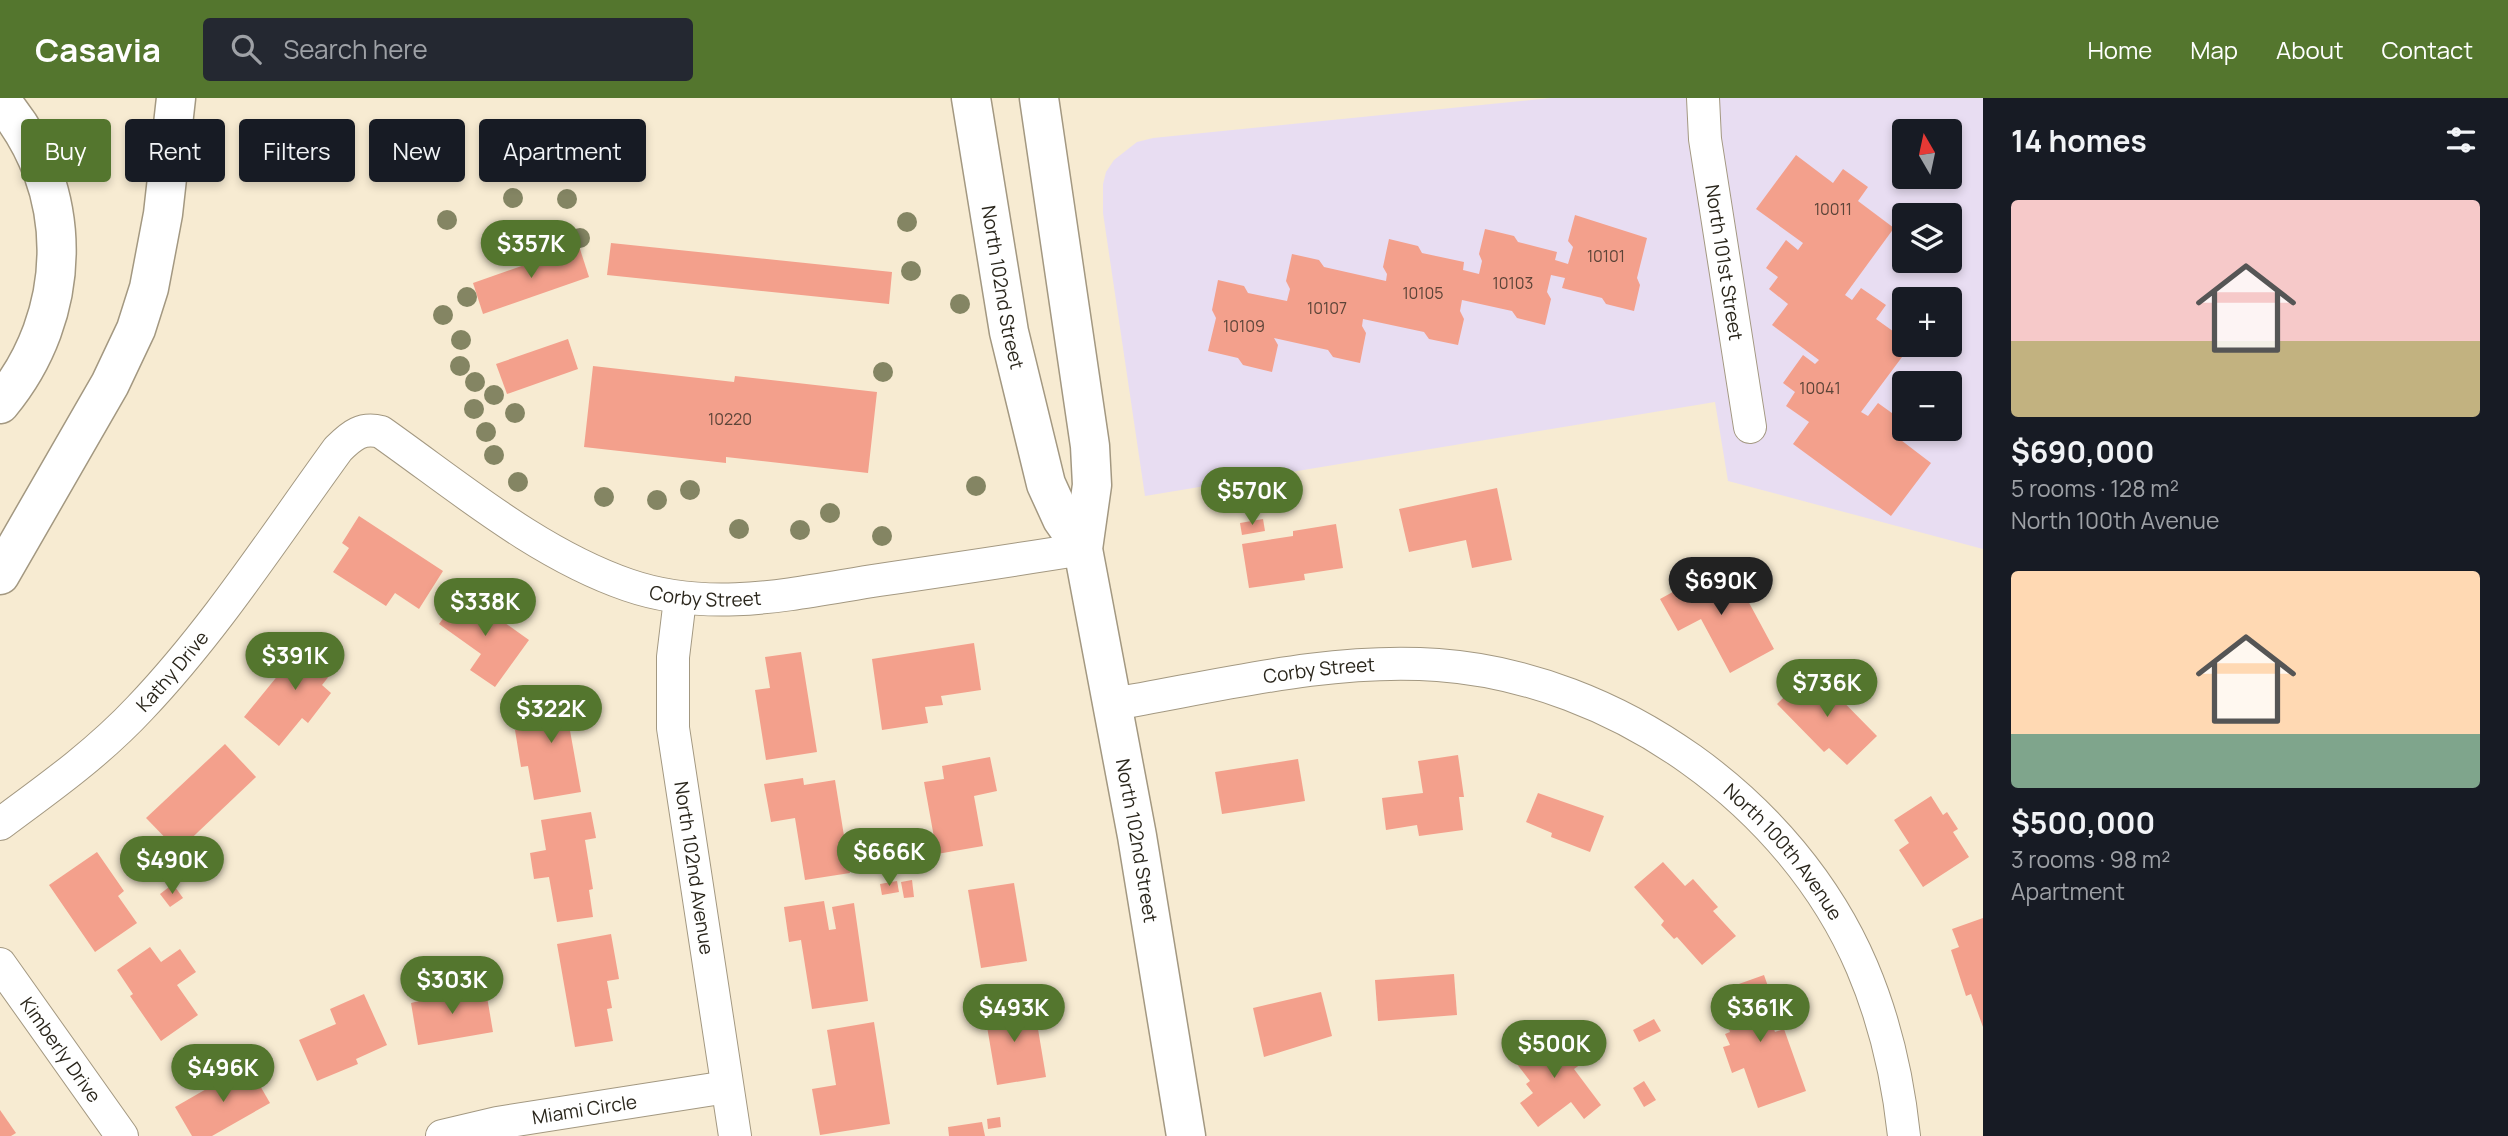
<!DOCTYPE html>
<meta charset="utf-8">
<style>
:root{--surface:#171b24;--page:#242831;--text:#f1f3f6;--muted:#9ea1a6;--accent:#54762e}
body{margin:0;font-family:Manrope,sans-serif;background:var(--page);color:var(--text);height:100vh;display:flex;flex-direction:column;font-size:26px;white-space:nowrap}
*{box-sizing:border-box;margin:0}
p{font-size:23px;color:var(--muted)}
.icon{flex:none;width:38px;height:38px;fill:none;stroke:currentColor;stroke-width:2;stroke-linecap:round;stroke-linejoin:round}
.map{position:relative;flex:1;overflow:hidden}
.details{display:flex;flex-direction:column;background:var(--surface);width:525px}
.details>*{flex:none}
.top-card{position:absolute;left:21px;top:21px;width:665px;height:63px;display:flex;gap:14px}
.needle{width:46px;rotate:351deg}
.controls{position:absolute;left:1892px;top:21px;display:grid;gap:14px}
.controls a{display:grid;place-items:center;width:70px;height:70px;border-radius:7px;background:var(--surface);box-shadow:0 4px 10px #0003;font-size:35px}
.price{position:absolute;translate:-50% -60px;padding:0 16px;border-radius:24px;background:var(--accent);color:#fff;font-size:23px;line-height:46px;filter:drop-shadow(0 2px 4px #0008)}
.price::after{content:'';position:absolute;left:50%;top:42px;width:21px;height:16px;margin-left:-10px;background:inherit;clip-path:polygon(0 0,100% 0,50% 100%)}
.price.active{background:#222;color:#fff}
ul{padding:0;list-style:none}
li{display:grid;align-content:center;gap:14px;height:371px;padding:0 28px}
li span{display:grid;place-items:center;height:217px;border-radius:7px;color:#555}
li>.icon{margin-inline-start:auto}
span .icon{width:126px;height:126px;fill:#fffc;stroke-width:1}
li b{font-size:30px}
h2{display:flex;justify-content:space-between;align-items:center;height:84px;padding:0 28px;font-size:30px}
.tag{padding:0 24px;border-radius:7px;background:var(--surface);box-shadow:0 4px 10px #0003;font-size:24px;line-height:63px}
.tag.active{background:var(--accent);color:#fff}
header{display:flex;align-items:center;gap:42px;box-sizing:border-box;height:98px;padding:0 35px;background:var(--accent);color:#fff}
header strong{font-size:33px}
nav{display:flex;gap:38px;margin-inline-start:auto;font-size:24px}
.search{width:490px;height:63px;background:var(--page);display:flex;align-items:center;gap:18px;box-sizing:border-box;padding:0 24px;border-radius:7px;color:var(--muted);font-size:26px}
main{display:flex;flex:1;min-height:0}
.map>svg:first-child{display:block}
.commercial{fill:#e8ddf2;fill-rule:evenodd}
.building{fill:#f3a08c}
.lines{fill:none;stroke-linecap:round;stroke-linejoin:round}
.minor-casing{stroke:#a39881;stroke-width:34}
.major-casing{stroke:#a39881;stroke-width:41}
.highway-casing{stroke:#a39881;stroke-width:41}
.minor{stroke:#fff;stroke-width:32}
.major{stroke:#fff;stroke-width:38}
.highway{stroke:#fff;stroke-width:38}
.tree{fill:#848563}
.labels{text-anchor:middle;stroke-width:5;stroke-linejoin:round;paint-order:stroke}
.number-label{font-size:16px;fill:#5c4438}
.street-label{font-size:19px;fill:#2a261c;stroke:#fef9ef}
</style>
<header>
<strong>Casavia</strong>
<div class="search"><svg class="icon" aria-label="search" viewBox="0 0 24 24"><circle cx="10" cy="10" r="6"/><path d="M15 15l6 6"/></svg>Search here</div>
<nav><a>Home</a><a>Map</a><a>About</a><a>Contact</a></nav>
</header>
<main>
<div class="map">
<svg width="1983" height="1038" viewBox="0 0 1983 1038">
<rect width="100%" height="100%" fill="#f7ebd2"/>
<!-- commercial -->
<path class="commercial" d="M1551 0H1983V451L1728 383 1715 304 1145 398 1103 115V86L1106 74 1114 62 1137 44 1153 40ZM1904 33H1950V79H1904ZM1904 117H1950V163H1904ZM1904 201H1950V247H1904ZM1904 285H1950V331H1904Z"/>
<!-- building -->
<g class="building">
<path d="M1796 57 1833 85 1843 71 1868 89 1858 103 1894 130 1845 197 1852 202 1861 190 1886 207 1876 221 1904 241V247H1911L1861 314 1868 318 1878 305 1903 323 1893 336 1931 365 1891 418 1793 346 1809 324 1786 308 1795 294 1783 285 1803 257 1815 266 1819 262 1772 227 1788 206 1769 191 1778 179 1766 170 1786 142 1798 152 1803 145 1756 111Z"/>
<path d="M1575 117 1647 140 1637 180 1640 187 1634 213 1606 206 1602 200 1562 190 1565 180 1551 177 1547 194 1551 201 1545 227 1517 220 1512 213 1462 202 1460 213 1464 221 1458 247 1429 241 1424 234 1363 221 1362 228 1366 235 1360 265 1333 259 1328 252 1274 240 1278 247 1272 274 1243 267 1238 260 1208 253 1216 220 1212 212 1218 182 1244 188 1248 195 1287 203 1290 191 1286 183 1292 156 1319 162 1324 169 1386 183 1387 176 1383 169 1389 141 1418 148 1422 155 1464 164 1463 172 1479 176 1482 163 1479 156 1485 131 1514 138 1518 144 1557 154 1555 162 1568 166 1573 149 1568 143Z"/>
<path d="M611 145 892 174 889 206 607 177Z"/>
<path d="M579 148 589 179 483 216 473 185Z"/>
<path d="M568 241 578 271 507 296 496 266Z"/>
<path d="M593 268 734 284 735 278 877 294 868 375 726 359V365L584 349Z"/>
<path d="M1497 390 1512 462 1472 470 1466 442 1409 454 1399 411Z"/>
<path d="M359 418 443 473 419 511 395 495 386 508 333 474 349 450 342 445Z"/>
<path d="M1263 421 1265 433 1242 437 1240 425Z"/>
<path d="M1336 426 1343 470 1304 476 1305 482 1249 490 1242 446 1293 438V433Z"/>
<path d="M1722 467 1728 478 1733 475 1774 551 1730 575 1701 521 1678 533 1660 501Z"/>
<path d="M462 494 529 542 495 589 470 572 481 556 439 526Z"/>
<path d="M310 538 341 563 322 587 331 595 308 625 302 620 279 648 244 619Z"/>
<path d="M974 545 981 592 941 598 943 607 925 609 928 625 882 632 872 561Z"/>
<path d="M801 554 817 654 766 662 755 592 770 590 765 559Z"/>
<path d="M1812 572 1877 638 1847 667 1829 650 1824 654 1777 606Z"/>
<path d="M573 590 579 625 569 627 581 694 534 702 528 668 521 669 515 632 536 629 530 597Z"/>
<path d="M225 646 256 679 178 753 146 720Z"/>
<path d="M1458 657 1464 699H1459L1463 732 1419 738 1417 727 1386 732 1382 700 1423 695 1418 663Z"/>
<path d="M990 659 997 693 974 698 983 748 937 756 924 684 944 681 942 668Z"/>
<path d="M1298 661 1305 703 1222 716 1215 674Z"/>
<path d="M803 680 804 687 835 682 850 775 805 782 795 720 771 724 764 686Z"/>
<path d="M1538 695 1604 718 1590 754 1551 739 1552 735 1526 724Z"/>
<path d="M1931 698 1943 717 1947 714 1958 731 1953 734 1969 759 1923 789 1899 752 1909 745 1894 722Z"/>
<path d="M591 714 596 740 585 742 593 791 589 792 593 819 557 824 549 779 534 781 530 755 546 752 541 722Z"/>
<path d="M97 754 124 793 118 798 137 825 95 854 49 787Z"/>
<path d="M1663 764 1685 788 1693 781 1718 809 1713 813 1736 838 1702 867 1677 839 1674 841 1661 827 1664 823 1634 789Z"/>
<path d="M912 782 914 799 904 800 901 784Z"/>
<path d="M897 783 899 794 882 797 880 786Z"/>
<path d="M1014 785 1027 863 981 870 968 792Z"/>
<path d="M173 786 183 800 170 809 160 796Z"/>
<path d="M824 803 829 832 836 831 832 809 854 805 868 903 812 911 801 842 789 844 784 809Z"/>
<path d="M1983 820V929L1971 896 1966 898 1951 852 1959 849 1952 831Z"/>
<path d="M611 836 619 881 607 883 612 910 607 911 613 943 575 949 557 846Z"/>
<path d="M150 849 161 864 180 851 196 874 177 887 198 917 161 943 130 898 133 896 117 872Z"/>
<path d="M1454 876 1457 917 1378 923 1375 882Z"/>
<path d="M1764 877 1776 911 1768 914 1775 934 1784 931 1806 993 1758 1010 1744 970 1732 975 1723 949 1730 947 1725 936 1730 934 1726 922 1732 920 1722 892Z"/>
<path d="M485 887 493 934 418 947 411 905Z"/>
<path d="M1321 894 1332 938 1264 959 1253 910Z"/>
<path d="M364 896 387 947 356 961 358 966 317 983 299 942 336 926 330 911Z"/>
<path d="M1027 904 1031 932 1038 931 1046 979 997 987 984 911Z"/>
<path d="M1654 921 1661 933 1639 944 1633 932Z"/>
<path d="M874 924 890 1026 820 1037 812 991 836 987 827 932Z"/>
<path d="M1548 933 1559 948 1567 942 1584 964 1574 971 1601 1007 1584 1021 1571 1004 1538 1029 1520 1005 1533 995 1526 986 1530 983 1513 961Z"/>
<path d="M248 967 270 1005 212 1038H192L175 1009Z"/>
<path d="M1644 983 1656 1002 1644 1009 1633 990Z"/>
<path d="M0 1012 16 1035 11 1038H0Z"/>
<path d="M1000 1019 1001 1029 988 1031 987 1021Z"/>
<path d="M982 1024 985 1038H949L948 1029Z"/>
</g>
<g class="lines">
<!-- minor casing -->
<g class="minor-casing">
<g id="minor">
<path id="s1" d="M1703 0 1705 41 1750 329"/>
<path id="s2" d="M680 501 673 559V630L735 1038"/>
<path id="s3" d="M1114 606C1219 588 1331 559 1438 567 1617 580 1792 705 1862 869 1885 923 1898 980 1904 1038"/>
<path id="s4" d="M0 726C49 690 98 655 140 610 215 531 274 439 338 351 352 337 362 329 381 334 459 389 538 456 628 487 712 516 795 495 879 482 947 472 1015 462 1083 451"/>
<path id="s5" d="M0 866 122 1038"/>
<path id="s6" d="M442 1038 497 1025 727 989"/>
</g>
</g>
<!-- major casing -->
<g class="major-casing">
<g id="major">
<path id="s7" d="M971 0 1009 234 1046 386 1062 421 1083 451"/>
<path id="s8" d="M1039 0 1090 348 1092 387 1083 451 1137 738 1186 1038"/>
</g>
</g>
<!-- highway casing -->
<g class="highway-casing">
<g id="highway">
<path d="M0 2C77 91 74 217 0 306"/>
<path d="M0 477 110 286 136 231 149 190 163 116 176 0"/>
</g>
</g>
<!-- minor -->
<use href="#minor" class="minor"/>
<!-- major -->
<use href="#major" class="major"/>
<!-- highway -->
<use href="#highway" class="highway"/>
</g>
<!-- trees -->
<g class="tree">
<circle cx="513" cy="100" r="10"/>
<circle cx="567" cy="101" r="10"/>
<circle cx="447" cy="122" r="10"/>
<circle cx="907" cy="124" r="10"/>
<circle cx="580" cy="140" r="10"/>
<circle cx="911" cy="173" r="10"/>
<circle cx="467" cy="199" r="10"/>
<circle cx="960" cy="206" r="10"/>
<circle cx="443" cy="217" r="10"/>
<circle cx="461" cy="242" r="10"/>
<circle cx="460" cy="268" r="10"/>
<circle cx="883" cy="274" r="10"/>
<circle cx="475" cy="284" r="10"/>
<circle cx="494" cy="297" r="10"/>
<circle cx="474" cy="311" r="10"/>
<circle cx="515" cy="315" r="10"/>
<circle cx="486" cy="334" r="10"/>
<circle cx="494" cy="357" r="10"/>
<circle cx="518" cy="384" r="10"/>
<circle cx="976" cy="388" r="10"/>
<circle cx="690" cy="392" r="10"/>
<circle cx="604" cy="399" r="10"/>
<circle cx="657" cy="402" r="10"/>
<circle cx="830" cy="415" r="10"/>
<circle cx="739" cy="431" r="10"/>
<circle cx="800" cy="432" r="10"/>
<circle cx="882" cy="438" r="10"/>
</g>
<g class="labels">
<!-- number labels -->
<g class="number-label">
<text x="1833" y="117">10011</text>
<text x="1606" y="164">10101</text>
<text x="1513" y="191">10103</text>
<text x="1423" y="201">10105</text>
<text x="1327" y="216">10107</text>
<text x="1244" y="234">10109</text>
<text x="1820" y="296">10041</text>
<text x="730" y="327">10220</text>
</g>
<!-- street labels -->
<g class="street-label">
<text dy="7" stroke="none"><textPath href="#s1" startOffset="166">North 101st Street</textPath></text>
<text dy="7" stroke="none"><textPath href="#s7" startOffset="192">North 102nd Street</textPath></text>
<text dy="7" stroke="none"><textPath href="#s4" startOffset="928">Corby Street</textPath></text>
<text dy="7" stroke="none"><textPath href="#s4" startOffset="231">Kathy Drive</textPath></text>
<text dy="7" stroke="none"><textPath href="#s3" startOffset="208">Corby Street</textPath></text>
<text dy="7" stroke="none"><textPath href="#s8" startOffset="752">North 102nd Street</textPath></text>
<text dy="7" stroke="none"><textPath href="#s3" startOffset="732">North 100th Avenue</textPath></text>
<text dy="7" stroke="none"><textPath href="#s2" startOffset="271">North 102nd Avenue</textPath></text>
<text dy="7" stroke="none"><textPath href="#s5" startOffset="105">Kimberly Drive</textPath></text>
<text dy="7" stroke="none"><textPath href="#s6" startOffset="145">Miami Circle</textPath></text>
</g>
</g>
</svg>
<div class="controls">
<a><svg class="needle" viewBox="-14 -14 28 28"><path d="M0-13l5 13h-10z" fill="#e53935"/><path d="M0 13l5-13h-10z" fill="#9ea1a6"/></svg></a>
<a><svg class="icon" aria-label="layers" viewBox="0 0 24 24"><path d="M12 4l9 5-9 5-9-5zM3 14l9 5 9-5"/></svg></a>
<a>+</a>
<a>−</a>
</div>
<b class="price" style="left:531px;top:182px">$357K</b>
<b class="price" style="left:1252px;top:429px">$570K</b>
<b class="price active" style="left:1721px;top:519px">$690K</b>
<b class="price" style="left:485px;top:540px">$338K</b>
<b class="price" style="left:295px;top:594px">$391K</b>
<b class="price" style="left:1827px;top:621px">$736K</b>
<b class="price" style="left:551px;top:647px">$322K</b>
<b class="price" style="left:889px;top:790px">$666K</b>
<b class="price" style="left:172px;top:798px">$490K</b>
<b class="price" style="left:452px;top:918px">$303K</b>
<b class="price" style="left:1014px;top:946px">$493K</b>
<b class="price" style="left:1760px;top:946px">$361K</b>
<b class="price" style="left:1554px;top:982px">$500K</b>
<b class="price" style="left:223px;top:1006px">$496K</b>
<div class="top-card">
<a class="tag active">Buy</a>
<a class="tag">Rent</a>
<a class="tag">Filters</a>
<a class="tag">New</a>
<a class="tag">Apartment</a>
</div>
</div>
<section class="details">
<h2>14 homes<svg class="icon" aria-label="filters" viewBox="0 0 24 24"><path d="M4 7h16M4 17h16"/><circle cx="9" cy="7" r="2"/><circle cx="15" cy="17" r="2"/></svg></h2>
<ul>
<li><span style="background:linear-gradient(#f6c9c9 65%,#c2b280 0)"><svg class="icon" aria-label="home" viewBox="0 0 24 24"><path d="M3 11l9-7 9 7M6 9v11h12V9"/></svg></span><div><b>$690,000</b><p>5 rooms · 128 m²</p><p>North 100th Avenue</p></div></li>
<li><span style="background:linear-gradient(#ffd9b3 75%,#7fa58c 0)"><svg class="icon" aria-label="home" viewBox="0 0 24 24"><path d="M3 11l9-7 9 7M6 9v11h12V9"/></svg></span><div><b>$500,000</b><p>3 rooms · 98 m²</p><p>Apartment</p></div></li>
</ul>
</section>
</main>
